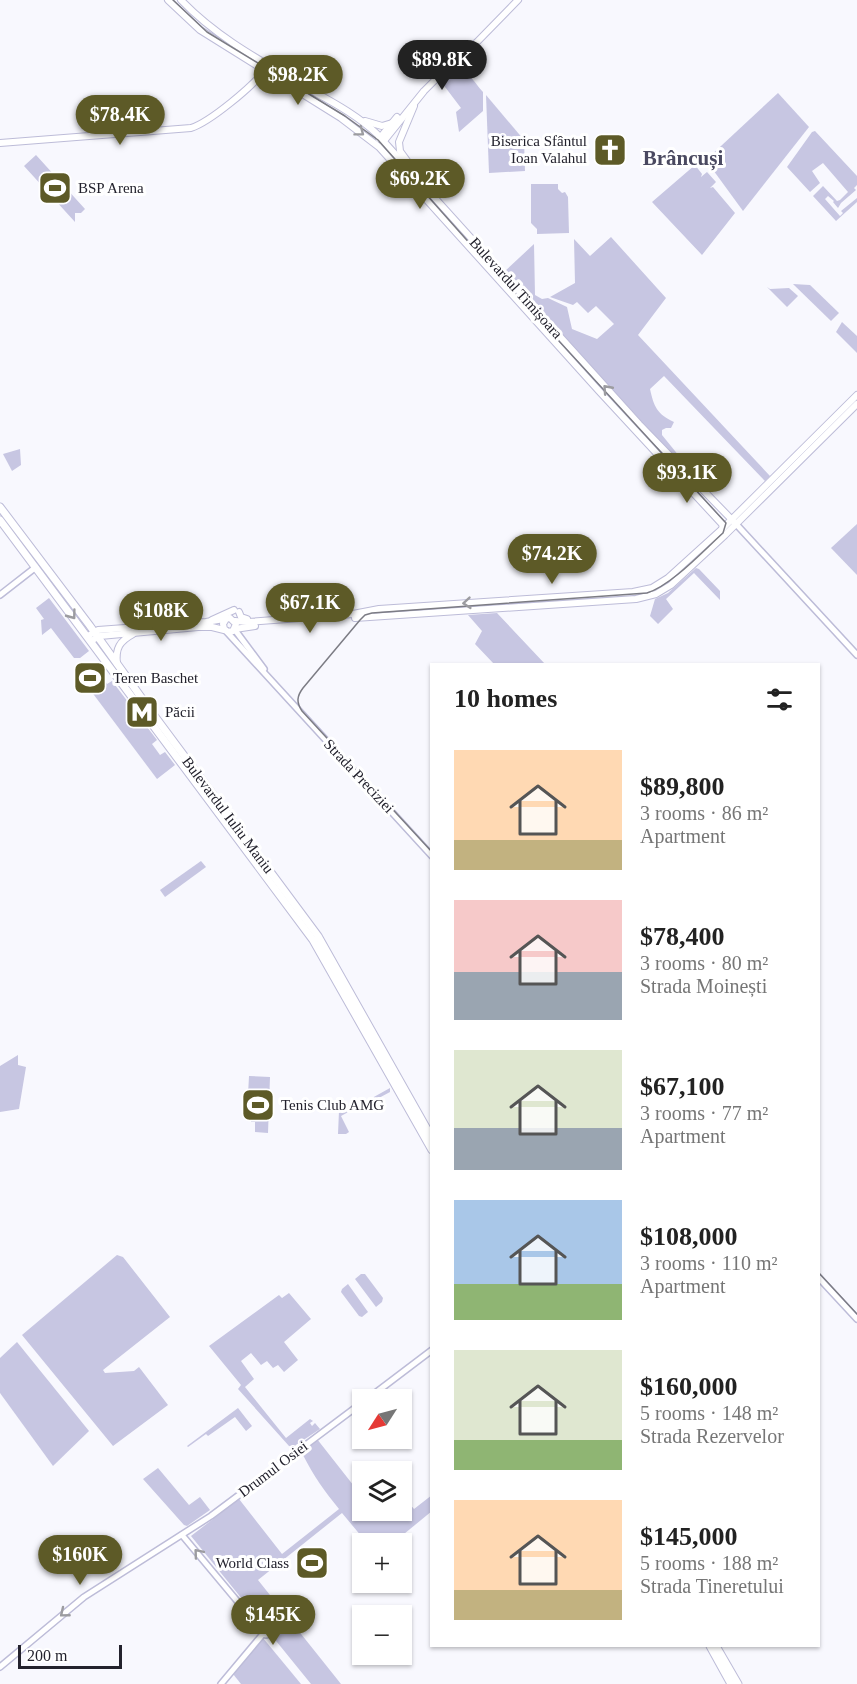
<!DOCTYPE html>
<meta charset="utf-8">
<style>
:root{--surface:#fff;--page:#f6f6f6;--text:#222;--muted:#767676;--accent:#5d5a27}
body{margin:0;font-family:"Times New Roman",serif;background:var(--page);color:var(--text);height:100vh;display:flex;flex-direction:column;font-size:22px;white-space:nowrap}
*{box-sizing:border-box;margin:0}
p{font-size:20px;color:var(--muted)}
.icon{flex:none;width:33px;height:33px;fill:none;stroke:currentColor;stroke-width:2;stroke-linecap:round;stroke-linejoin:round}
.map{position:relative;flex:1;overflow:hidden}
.sheet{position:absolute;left:430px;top:663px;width:390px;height:984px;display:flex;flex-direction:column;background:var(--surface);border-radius:0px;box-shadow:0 2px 4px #0004}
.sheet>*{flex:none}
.needle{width:39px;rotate:234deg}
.buttons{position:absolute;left:352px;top:1389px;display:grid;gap:12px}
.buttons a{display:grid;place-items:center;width:60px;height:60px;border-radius:0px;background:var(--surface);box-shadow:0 2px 4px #0004;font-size:30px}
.scale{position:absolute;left:18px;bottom:15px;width:104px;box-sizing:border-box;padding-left:6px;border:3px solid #23222d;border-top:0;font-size:16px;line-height:21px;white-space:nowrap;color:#23222d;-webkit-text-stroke:4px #fff;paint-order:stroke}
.price{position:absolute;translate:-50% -51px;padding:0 14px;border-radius:21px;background:var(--accent);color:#fff;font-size:20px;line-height:39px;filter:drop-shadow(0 2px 3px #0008)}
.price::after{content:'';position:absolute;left:50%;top:36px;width:18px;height:14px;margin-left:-9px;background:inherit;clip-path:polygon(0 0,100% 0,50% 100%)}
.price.selected{background:#222;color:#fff}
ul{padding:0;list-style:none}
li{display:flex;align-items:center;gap:18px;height:150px;padding:0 24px}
li span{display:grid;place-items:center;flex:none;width:168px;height:120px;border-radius:0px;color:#555}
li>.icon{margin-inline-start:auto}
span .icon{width:72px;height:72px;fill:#fffc;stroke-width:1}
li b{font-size:26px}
h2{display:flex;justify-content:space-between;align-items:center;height:72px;padding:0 24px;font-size:26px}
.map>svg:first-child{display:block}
.green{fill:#c7c6e2}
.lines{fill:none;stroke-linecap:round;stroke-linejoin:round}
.tertiary-casing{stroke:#bdbcd8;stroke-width:8}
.secondary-casing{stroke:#bdbcd8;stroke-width:8}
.primary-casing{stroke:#bdbcd8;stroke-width:9}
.tertiary{stroke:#fff;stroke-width:5}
.secondary{stroke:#fff;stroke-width:6}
.primary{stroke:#fff;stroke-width:7}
.tram{stroke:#7c7c84;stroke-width:1.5}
.oneway{stroke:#9c9ca0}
.labels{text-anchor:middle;stroke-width:6;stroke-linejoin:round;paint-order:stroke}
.poi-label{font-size:15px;fill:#23222d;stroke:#fff;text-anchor:start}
.street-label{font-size:15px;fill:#23222d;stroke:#fff}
.district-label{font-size:21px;font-weight:bold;fill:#4a4960;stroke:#fff}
</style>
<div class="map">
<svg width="857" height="1684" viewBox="0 0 857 1684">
<rect width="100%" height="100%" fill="#f8f8fe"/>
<!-- green -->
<g class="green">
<path d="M452 66C464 65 475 83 483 92V111L459 132 456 112 461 108 439 79Z"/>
<path d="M778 93 809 127 743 211 708 163 707 159Z"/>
<path d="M486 95 524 140 525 171 489 173Z"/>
<path d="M815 131 857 176V185L854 188 856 190 841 203 838 208 833 202 834 201 828 196 825 199 840 216 843 213 841 211 857 198V202L836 221 813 196 823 186 837 201 840 200 848 192 823 163 812 171 820 183 810 192 787 167 812 132Z"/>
<path d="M36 155 85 209 81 213H75V222L24 166Z"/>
<path d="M695 165 702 174 701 177 707 172 716 182 710 188 713 187 735 213 702 255 652 202Z"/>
<path d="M531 184H558V189L562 193 565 192 568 197 569 233 537 234V229L531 223Z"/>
<path d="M611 237 666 298 638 335 770 476 765 481 664 376 650 389C654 407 657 414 674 422L671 428H666L662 430V435L688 467 687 471 504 272 534 244 535 295 542 299 548 298 567 307 572 329 597 339 614 324 596 306 588 313 577 302 573 305 550 297 575 283 574 239 590 256Z"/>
<path d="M793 284 810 285 839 313 831 321Z"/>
<path d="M767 287 770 289 789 288 798 296 787 307Z"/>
<path d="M842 322 857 336V353L836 332Z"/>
<path d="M20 449 21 465 12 471 3 454Z"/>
<path d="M857 524V575L831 548Z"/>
<path d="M696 568 699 569 720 591V600L694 573 666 599 673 609 658 624 650 616 655 599 668 593Z"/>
<path d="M49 598 89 651 80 658H74L51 628 42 635 41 620 44 619 36 608Z"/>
<path d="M497 613 545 664H494L475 644 482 631 468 615Z"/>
<path d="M96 669 107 684 112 681 157 740 152 744 160 755 165 752 175 765 157 779 82 679Z"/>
<path d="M201 861 206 867 165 897 160 890Z"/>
<path d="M18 1055V1065L26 1067 19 1109 0 1112V1066Z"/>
<path d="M249 1076 270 1077 268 1133 255 1132V1122H251V1114H247Z"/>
<path d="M390 1088V1092L377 1099 376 1097 341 1116 349 1132 346 1134H338L339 1111 358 1100H363V1103Z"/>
<path d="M117 1255 123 1257 170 1317 103 1370 105 1373 134 1371 139 1367 168 1405 113 1446 22 1335Z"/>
<path d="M361 1274H365L383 1298 382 1302 376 1307 355 1279Z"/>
<path d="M348 1284 368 1312 362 1317 359 1316 341 1292 342 1289Z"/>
<path d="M289 1293 311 1319 284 1342 298 1360 284 1372 278 1365 273 1368 267 1361 261 1365 251 1353 241 1361 254 1379 245 1387 286 1438 310 1419 313 1421 310 1423 312 1426 315 1423 320 1429 293 1447 289 1446 238 1389 241 1385 209 1346 279 1295 282 1298Z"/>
<path d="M17 1342 89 1431 53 1466 0 1393V1358Z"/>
<path d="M238 1408 252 1426 246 1431 235 1417 208 1436 206 1434 188 1447 187 1446Z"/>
<path d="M317 1439 361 1495 363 1494V1510H402V1495L414 1509 432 1495V1511L393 1543H367L342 1513 258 1580 341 1684H311L191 1536 239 1499 282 1554 339 1509C325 1492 313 1475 303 1455L304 1450Z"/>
<path d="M158 1468 189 1505 200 1497 210 1510 187 1526 184 1525 143 1479Z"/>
<path d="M263 1638 301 1684H241L233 1674Z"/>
</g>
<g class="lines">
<!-- tertiary casing -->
<g class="tertiary-casing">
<g id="tertiary">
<path d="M736 524 857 655"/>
<path d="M0 595 36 567"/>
<path d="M235 630 264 669"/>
<path d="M226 631 432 856"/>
<path d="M819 1278 857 1319"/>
<path d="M366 1400 432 1350"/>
<path d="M182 1535 253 1620 264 1628"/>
<circle cx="266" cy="1631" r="4"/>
<path d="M0 1667 84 1597 211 1516 363 1402"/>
<path d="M221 1684 263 1634"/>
</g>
</g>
<!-- secondary casing -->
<g class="secondary-casing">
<g id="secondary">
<path d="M168 0 200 30 341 118 379 147 599 391 722 524 723 528"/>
<path d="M181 0C219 40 269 65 316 93 338 105 359 117 377 134L639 424 736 524"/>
<path d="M365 121 382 126 392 123"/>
<path d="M379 139 397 117"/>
<path d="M383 142 424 91 451 64 477 42 518 0"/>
<path d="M0 143 191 128C210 122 253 86 265 70"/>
<path d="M408 162 400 151 399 142 414 106"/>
<path d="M239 612 241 617 247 619"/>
<path d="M355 618 636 599 656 594 671 585 725 535 857 404"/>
<path d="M212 620 234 610"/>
<path d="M235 621 248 622 353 614 379 609 633 592 652 588 668 578 721 530 857 395"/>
<path d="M235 629 255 626"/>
<path d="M88 636 98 630 206 622 230 618 236 624 233 631 228 632 224 629 223 624 226 619"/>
<path d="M91 641 100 636 198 627H212L224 630"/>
<path d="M117 664C115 648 120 641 133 634"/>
</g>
</g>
<!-- primary casing -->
<g class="primary-casing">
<g id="primary">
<path d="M0 507 90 626 156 718 318 936 432 1138"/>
<path d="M0 520 313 940 432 1150"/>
<path d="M710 1646 731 1684"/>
<path d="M716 1646 738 1684"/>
</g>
</g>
<!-- tertiary -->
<use href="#tertiary" class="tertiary"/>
<!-- secondary -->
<use href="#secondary" class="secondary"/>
<!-- primary -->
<use href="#primary" class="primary"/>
<!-- tram -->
<g class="tram">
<path d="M173 0 207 32 345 116 378 140 480 255 726 523 723 533C703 551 672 585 647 593L372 613 365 615 360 620 303 688C297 696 296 702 302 711L432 852"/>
<path d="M819 1273 857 1314"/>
</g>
</g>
<!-- one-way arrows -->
<defs><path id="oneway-chevron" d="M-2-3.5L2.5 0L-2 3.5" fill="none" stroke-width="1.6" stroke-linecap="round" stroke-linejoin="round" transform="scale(1.5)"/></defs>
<g class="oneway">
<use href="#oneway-chevron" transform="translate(360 132) rotate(37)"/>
<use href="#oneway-chevron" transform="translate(607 389) rotate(-132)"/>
<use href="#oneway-chevron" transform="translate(467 603) rotate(175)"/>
<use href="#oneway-chevron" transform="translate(72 615) rotate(53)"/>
<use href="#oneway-chevron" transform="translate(198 1553) rotate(-130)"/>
<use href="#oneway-chevron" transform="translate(64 1613) rotate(141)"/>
</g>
<!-- icons -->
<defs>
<g id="church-square" transform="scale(1.725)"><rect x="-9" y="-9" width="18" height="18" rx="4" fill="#5d5a27" stroke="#fff"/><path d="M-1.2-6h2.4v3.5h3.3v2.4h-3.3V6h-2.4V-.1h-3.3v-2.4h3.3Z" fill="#fff"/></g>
<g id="stadium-square" transform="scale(1.725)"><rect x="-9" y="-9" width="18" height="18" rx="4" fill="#5d5a27" stroke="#fff"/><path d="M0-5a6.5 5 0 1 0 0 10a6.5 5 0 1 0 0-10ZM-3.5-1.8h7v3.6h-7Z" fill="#fff"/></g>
<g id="metro-square" transform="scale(1.725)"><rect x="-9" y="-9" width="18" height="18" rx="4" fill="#5d5a27" stroke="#fff"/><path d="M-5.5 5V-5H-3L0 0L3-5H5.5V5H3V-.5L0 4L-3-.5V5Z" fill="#fff"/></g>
</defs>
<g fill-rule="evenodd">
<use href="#church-square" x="610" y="150"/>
<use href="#stadium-square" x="55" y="188"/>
<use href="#stadium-square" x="90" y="678"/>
<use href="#metro-square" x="142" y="712"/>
<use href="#stadium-square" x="258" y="1105"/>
<use href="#stadium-square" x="312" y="1563"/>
</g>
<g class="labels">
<!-- poi labels -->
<g class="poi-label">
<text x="587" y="146" text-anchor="end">Biserica Sfântul<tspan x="587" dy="17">Ioan Valahul</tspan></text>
<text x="78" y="193">BSP Arena</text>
<text x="113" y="683">Teren Baschet</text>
<text x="165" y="717">Păcii</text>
<text x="281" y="1110">Tenis Club AMG</text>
<text x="289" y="1568" text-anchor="end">World Class</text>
</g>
<!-- street labels -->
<g class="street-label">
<text transform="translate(516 288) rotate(48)" y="5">Bulevardul Timișoara</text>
<text transform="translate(359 776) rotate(47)" y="5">Strada Preciziei</text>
<text transform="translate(228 815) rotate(53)" y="5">Bulevardul Iuliu Maniu</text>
<text transform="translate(273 1469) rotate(-37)" y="5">Drumul Osiei</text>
</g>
<!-- district labels -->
<g class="district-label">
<text x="683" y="165">Brâncuși</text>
</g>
</g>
</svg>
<div class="buttons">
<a><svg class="needle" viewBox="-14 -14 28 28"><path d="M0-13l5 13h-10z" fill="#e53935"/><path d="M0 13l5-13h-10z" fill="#767676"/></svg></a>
<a><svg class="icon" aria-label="layers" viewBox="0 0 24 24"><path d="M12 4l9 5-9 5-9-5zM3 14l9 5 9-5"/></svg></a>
<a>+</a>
<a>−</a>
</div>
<div class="scale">200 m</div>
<b class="price selected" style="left:442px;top:91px">$89.8K</b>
<b class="price" style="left:298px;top:106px">$98.2K</b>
<b class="price" style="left:120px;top:146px">$78.4K</b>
<b class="price" style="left:420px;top:210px">$69.2K</b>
<b class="price" style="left:687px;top:504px">$93.1K</b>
<b class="price" style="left:552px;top:585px">$74.2K</b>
<b class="price" style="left:310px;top:634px">$67.1K</b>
<b class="price" style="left:161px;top:642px">$108K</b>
<b class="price" style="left:80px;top:1586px">$160K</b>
<b class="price" style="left:273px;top:1646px">$145K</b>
<section class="sheet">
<h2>10 homes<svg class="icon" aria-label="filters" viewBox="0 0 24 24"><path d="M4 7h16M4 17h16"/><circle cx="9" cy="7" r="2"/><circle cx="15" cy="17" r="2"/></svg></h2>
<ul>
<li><span style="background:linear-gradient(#ffd9b3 75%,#c2b280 0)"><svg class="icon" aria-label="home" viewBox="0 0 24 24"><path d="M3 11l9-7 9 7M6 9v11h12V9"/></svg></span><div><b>$89,800</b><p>3 rooms · 86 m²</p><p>Apartment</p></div></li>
<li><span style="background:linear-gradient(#f6c9c9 60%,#9aa5b1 0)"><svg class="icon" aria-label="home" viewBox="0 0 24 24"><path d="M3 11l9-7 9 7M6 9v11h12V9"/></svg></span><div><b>$78,400</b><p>3 rooms · 80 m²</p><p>Strada Moinești</p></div></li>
<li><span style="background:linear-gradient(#dfe7d0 65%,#9aa5b1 0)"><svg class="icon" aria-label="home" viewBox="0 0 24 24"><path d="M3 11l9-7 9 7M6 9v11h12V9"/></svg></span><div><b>$67,100</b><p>3 rooms · 77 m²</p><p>Apartment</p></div></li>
<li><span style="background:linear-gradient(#a9c7e8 70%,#8fb573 0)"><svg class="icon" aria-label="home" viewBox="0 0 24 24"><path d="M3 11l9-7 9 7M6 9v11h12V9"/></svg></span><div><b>$108,000</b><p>3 rooms · 110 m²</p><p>Apartment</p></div></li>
<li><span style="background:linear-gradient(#dfe7d0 75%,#8fb573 0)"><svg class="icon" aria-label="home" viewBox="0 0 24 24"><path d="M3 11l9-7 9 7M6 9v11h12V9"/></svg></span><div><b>$160,000</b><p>5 rooms · 148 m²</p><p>Strada Rezervelor</p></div></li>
<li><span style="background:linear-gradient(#ffd9b3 75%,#c2b280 0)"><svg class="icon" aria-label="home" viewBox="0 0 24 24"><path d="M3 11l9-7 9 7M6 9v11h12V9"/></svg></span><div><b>$145,000</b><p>5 rooms · 188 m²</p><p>Strada Tineretului</p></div></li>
</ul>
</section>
</div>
